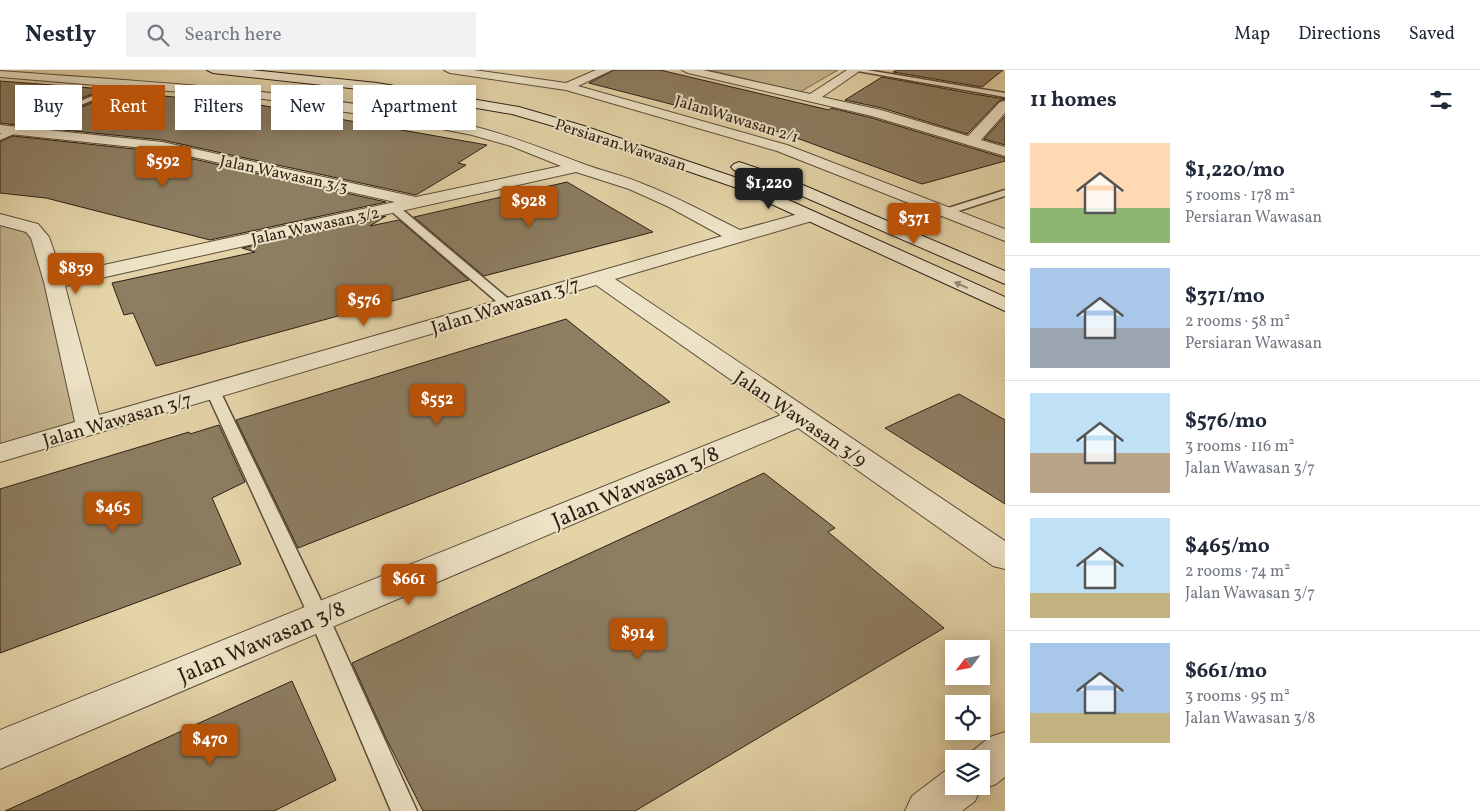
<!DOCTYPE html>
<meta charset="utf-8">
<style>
:root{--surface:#fff;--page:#f2f2f3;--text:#1f2937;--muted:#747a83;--line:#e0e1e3;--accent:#b45309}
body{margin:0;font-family:Vollkorn,serif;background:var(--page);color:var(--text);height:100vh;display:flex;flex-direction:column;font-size:19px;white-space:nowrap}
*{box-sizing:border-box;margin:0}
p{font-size:16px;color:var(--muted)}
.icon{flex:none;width:28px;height:28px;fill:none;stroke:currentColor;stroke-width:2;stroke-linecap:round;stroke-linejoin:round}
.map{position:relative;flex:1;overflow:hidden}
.sheet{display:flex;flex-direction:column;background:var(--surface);width:475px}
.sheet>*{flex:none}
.guide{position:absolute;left:15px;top:15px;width:475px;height:45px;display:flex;gap:10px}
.needle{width:32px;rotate:238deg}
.buttons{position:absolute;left:945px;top:570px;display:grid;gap:10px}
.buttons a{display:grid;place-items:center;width:45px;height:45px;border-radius:0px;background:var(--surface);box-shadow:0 2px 12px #0003;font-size:25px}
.price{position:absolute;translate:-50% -42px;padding:0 11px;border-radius:5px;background:var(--accent);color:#fff;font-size:16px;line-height:32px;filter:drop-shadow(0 1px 2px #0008)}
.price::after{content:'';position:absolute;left:50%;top:30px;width:15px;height:11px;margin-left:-8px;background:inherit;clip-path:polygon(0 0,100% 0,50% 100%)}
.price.selected{background:#222;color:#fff}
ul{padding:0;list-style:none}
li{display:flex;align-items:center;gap:15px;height:125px;padding:0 25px}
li+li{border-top:1px solid var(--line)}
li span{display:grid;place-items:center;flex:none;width:140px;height:100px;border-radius:0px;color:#555}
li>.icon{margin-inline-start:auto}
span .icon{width:60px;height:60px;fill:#fffc;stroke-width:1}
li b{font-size:21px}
h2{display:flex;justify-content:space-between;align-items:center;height:60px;padding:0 25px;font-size:21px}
.tag{padding:0 18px;border-radius:0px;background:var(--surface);box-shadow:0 2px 12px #0003;font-size:18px;line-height:45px}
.tag.selected{background:var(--accent);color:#fff}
header{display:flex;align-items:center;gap:30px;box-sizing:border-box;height:70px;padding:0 25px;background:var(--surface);border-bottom:1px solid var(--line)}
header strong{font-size:24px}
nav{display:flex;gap:28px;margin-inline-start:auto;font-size:18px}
.search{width:350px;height:45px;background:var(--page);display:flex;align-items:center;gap:12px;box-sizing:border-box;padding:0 18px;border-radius:0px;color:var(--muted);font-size:19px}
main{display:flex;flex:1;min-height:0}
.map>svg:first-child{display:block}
.green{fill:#c5b58f;stroke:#7a6a52}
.building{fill:#8d7d61;stroke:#2f1f15}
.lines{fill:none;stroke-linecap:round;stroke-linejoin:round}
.service-casing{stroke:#5c4c3a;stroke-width:3}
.minor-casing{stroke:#5c4c3a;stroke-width:2}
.secondary-casing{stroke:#2f1f15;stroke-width:2}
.service{fill:#ede3c6;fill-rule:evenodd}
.minor{fill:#ede3c6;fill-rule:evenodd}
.secondary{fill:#ede3c6;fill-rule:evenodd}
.oneway{fill:#988b76}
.labels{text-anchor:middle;stroke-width:4;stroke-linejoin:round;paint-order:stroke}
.far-street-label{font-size:16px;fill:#2f1f15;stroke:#ede3c6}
.street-label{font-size:19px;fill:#2f1f15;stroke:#ede3c6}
.near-street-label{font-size:22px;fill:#2f1f15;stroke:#ede3c6}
</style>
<header>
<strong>Nestly</strong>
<div class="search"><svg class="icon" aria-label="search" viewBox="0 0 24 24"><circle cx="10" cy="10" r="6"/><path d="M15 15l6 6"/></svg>Search here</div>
<nav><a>Map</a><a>Directions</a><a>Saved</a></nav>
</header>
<main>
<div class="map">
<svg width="1005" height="741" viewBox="0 0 1005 741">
<rect width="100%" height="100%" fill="#e4d4a8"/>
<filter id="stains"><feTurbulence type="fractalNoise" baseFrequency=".004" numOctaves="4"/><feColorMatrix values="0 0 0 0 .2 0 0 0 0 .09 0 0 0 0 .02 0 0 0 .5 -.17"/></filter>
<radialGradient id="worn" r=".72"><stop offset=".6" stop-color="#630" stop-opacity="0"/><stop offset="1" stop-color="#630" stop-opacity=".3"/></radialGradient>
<!-- green -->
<g class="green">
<path d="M709 0H838L800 22Z"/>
<path d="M0 149 32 158 89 357 0 383Z"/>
</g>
<!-- building -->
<g class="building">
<path d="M614 0H660L829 40 831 38 872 48 1005 88V91L922 114 783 63 589 13Z"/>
<path d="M897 0H1003L982 17 893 2Z"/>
<path d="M882 7 974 24 1005 29 999 31 967 64 882 38 845 30Z"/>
<path d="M0 11 104 19 17 55 0 53Z"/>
<path d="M117 22 254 34 487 75 458 93 466 95 416 125 162 70 35 57Z"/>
<path d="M1005 46V75L984 69Z"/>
<path d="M13 66 162 82 386 132 210 170 46 128 0 123V72Z"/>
<path d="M567 112 653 162 484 206 414 147Z"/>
<path d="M386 146 370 156 399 150 469 210 156 296 133 243 124 245 112 213 255 182 242 178Z"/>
<path d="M566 249 670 332 298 478 236 350Z"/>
<path d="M959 324 1005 350V434L885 358Z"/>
<path d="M219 355 245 412 212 428 241 494 0 583V419L189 362 190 364Z"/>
<path d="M764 403 835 458 828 462 944 558 635 741H423L386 668 352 593Z"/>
<path d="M292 611 336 710 274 741H5Z"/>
</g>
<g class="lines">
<!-- service casing -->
<g class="service-casing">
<g id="service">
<path d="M852 0H867L1005 23V27Z"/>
<path d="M124 13 130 14 0 70V64Z"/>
<path d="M1005 120V126L946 145 941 142 942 140Z"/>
<path d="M394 135 398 136 511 231 513 234 511 237H503L390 140 389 138Z"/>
<path d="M213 317 218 318 220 321 329 547 417 741H391L309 547 206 321 208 318Z"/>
</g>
</g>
<!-- minor casing -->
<g class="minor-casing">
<g id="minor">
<path d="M444 0H474L566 13 596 0H612L578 16 787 75 1005 159V171L777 81 566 20 450 3Z"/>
<path d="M682 0H703L810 24 847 0H861L822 27 881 40 968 66 1000 32 1005 31V43L981 70 1005 77V86L872 46 688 3Z"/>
<path d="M0 1C159 13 320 20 476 57 512 66 546 80 581 93 601 101 623 105 643 114 677 127 708 144 740 160L809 141 815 142 818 146 815 150 615 209 1005 471V499L993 496 798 358 0 699V660L781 345 596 215 0 392V374L75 352 44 212 31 168 26 162 0 155V144L38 154 49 167 62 204 395 132 162 80 0 63V55L162 72 416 127 561 96 511 76 472 65 396 50 264 29 0 7ZM576 102 629 119 669 137 722 166 99 345 65 216Z"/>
<path d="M1005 662V707L996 714 980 720 975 731 962 741H905L912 726 945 701 954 698V716H981V689H965L966 686 990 667Z"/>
</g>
</g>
<!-- secondary casing -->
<g class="secondary-casing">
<g id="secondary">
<path d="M207 0H252L377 13 519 37 584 56 746 111 1005 227V241L734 117 574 62 512 44 377 21 213 3Z"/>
<path d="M739 92 784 107 1005 201V214L772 113 734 100 731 97 734 94Z"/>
</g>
</g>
<!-- service -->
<use href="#service" class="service"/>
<!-- minor -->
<use href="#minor" class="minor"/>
<!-- secondary -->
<use href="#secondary" class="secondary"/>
</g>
<!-- one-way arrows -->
<defs><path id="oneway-solid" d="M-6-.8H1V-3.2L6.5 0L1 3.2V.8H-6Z" transform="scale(1.25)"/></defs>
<use class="oneway" href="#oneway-solid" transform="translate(961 215) rotate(-156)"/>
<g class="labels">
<!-- far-street labels -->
<g class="far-street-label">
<text transform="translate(737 48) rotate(17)" y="6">Jalan Wawasan 2/1</text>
<text transform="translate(621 74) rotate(18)" y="6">Persiaran Wawasan</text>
<text transform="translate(284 103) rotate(12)" y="6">Jalan Wawasan 3/3</text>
<text transform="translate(315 155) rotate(-12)" y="6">Jalan Wawasan 3/2</text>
</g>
<!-- street labels -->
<g class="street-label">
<text transform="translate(505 235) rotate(-17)" y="7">Jalan Wawasan 3/7</text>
<text transform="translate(801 348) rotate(34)" y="7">Jalan Wawasan 3/9</text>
<text transform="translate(117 349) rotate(-16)" y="7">Jalan Wawasan 3/7</text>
</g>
<!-- near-street labels -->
<g class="near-street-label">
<text transform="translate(635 416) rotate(-23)" y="8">Jalan Wawasan 3/8</text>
<text transform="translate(261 571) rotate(-23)" y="8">Jalan Wawasan 3/8</text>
</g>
</g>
<rect width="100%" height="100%" filter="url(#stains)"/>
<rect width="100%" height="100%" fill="url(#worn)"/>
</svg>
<div class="buttons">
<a><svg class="needle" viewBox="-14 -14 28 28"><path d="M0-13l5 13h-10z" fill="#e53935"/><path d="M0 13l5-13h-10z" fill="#747a83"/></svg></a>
<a><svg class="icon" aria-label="locate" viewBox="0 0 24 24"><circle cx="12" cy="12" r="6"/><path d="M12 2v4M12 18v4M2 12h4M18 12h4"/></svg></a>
<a><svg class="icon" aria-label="layers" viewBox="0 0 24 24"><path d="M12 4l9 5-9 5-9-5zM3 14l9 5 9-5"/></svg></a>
</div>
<b class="price" style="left:163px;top:118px">$592</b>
<b class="price selected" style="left:769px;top:140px">$1,220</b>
<b class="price" style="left:529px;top:158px">$928</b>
<b class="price" style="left:914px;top:175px">$371</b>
<b class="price" style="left:76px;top:225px">$839</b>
<b class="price" style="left:364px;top:257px">$576</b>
<b class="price" style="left:437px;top:356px">$552</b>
<b class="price" style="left:113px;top:464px">$465</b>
<b class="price" style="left:409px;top:536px">$661</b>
<b class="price" style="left:638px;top:590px">$914</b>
<b class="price" style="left:210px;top:696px">$470</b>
<div class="guide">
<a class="tag">Buy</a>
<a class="tag selected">Rent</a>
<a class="tag">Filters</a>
<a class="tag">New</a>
<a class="tag">Apartment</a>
</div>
</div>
<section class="sheet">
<h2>11 homes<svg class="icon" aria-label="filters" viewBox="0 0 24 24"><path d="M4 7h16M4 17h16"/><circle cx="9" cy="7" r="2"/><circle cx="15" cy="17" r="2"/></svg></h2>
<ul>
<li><span style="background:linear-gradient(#ffd9b3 65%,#8fb573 0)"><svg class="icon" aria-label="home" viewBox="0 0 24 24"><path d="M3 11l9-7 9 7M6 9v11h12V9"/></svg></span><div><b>$1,220/mo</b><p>5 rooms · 178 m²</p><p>Persiaran Wawasan</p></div></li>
<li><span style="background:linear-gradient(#a9c7e8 60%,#9aa5b1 0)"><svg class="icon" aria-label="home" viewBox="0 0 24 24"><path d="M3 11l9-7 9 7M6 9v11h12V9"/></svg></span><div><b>$371/mo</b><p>2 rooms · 58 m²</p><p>Persiaran Wawasan</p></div></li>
<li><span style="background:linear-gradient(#bfe0f5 60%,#b9a48a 0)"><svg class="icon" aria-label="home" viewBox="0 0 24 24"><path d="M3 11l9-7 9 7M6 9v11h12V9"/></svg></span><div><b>$576/mo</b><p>3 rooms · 116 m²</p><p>Jalan Wawasan 3/7</p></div></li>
<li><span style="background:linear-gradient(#bfe0f5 75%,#c2b280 0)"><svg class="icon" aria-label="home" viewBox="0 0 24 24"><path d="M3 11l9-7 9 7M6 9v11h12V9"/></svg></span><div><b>$465/mo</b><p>2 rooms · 74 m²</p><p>Jalan Wawasan 3/7</p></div></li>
<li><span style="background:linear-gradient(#a9c7e8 70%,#c2b280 0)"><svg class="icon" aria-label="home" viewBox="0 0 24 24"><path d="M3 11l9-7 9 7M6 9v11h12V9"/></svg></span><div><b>$661/mo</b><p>3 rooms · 95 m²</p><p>Jalan Wawasan 3/8</p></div></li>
</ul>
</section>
</main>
